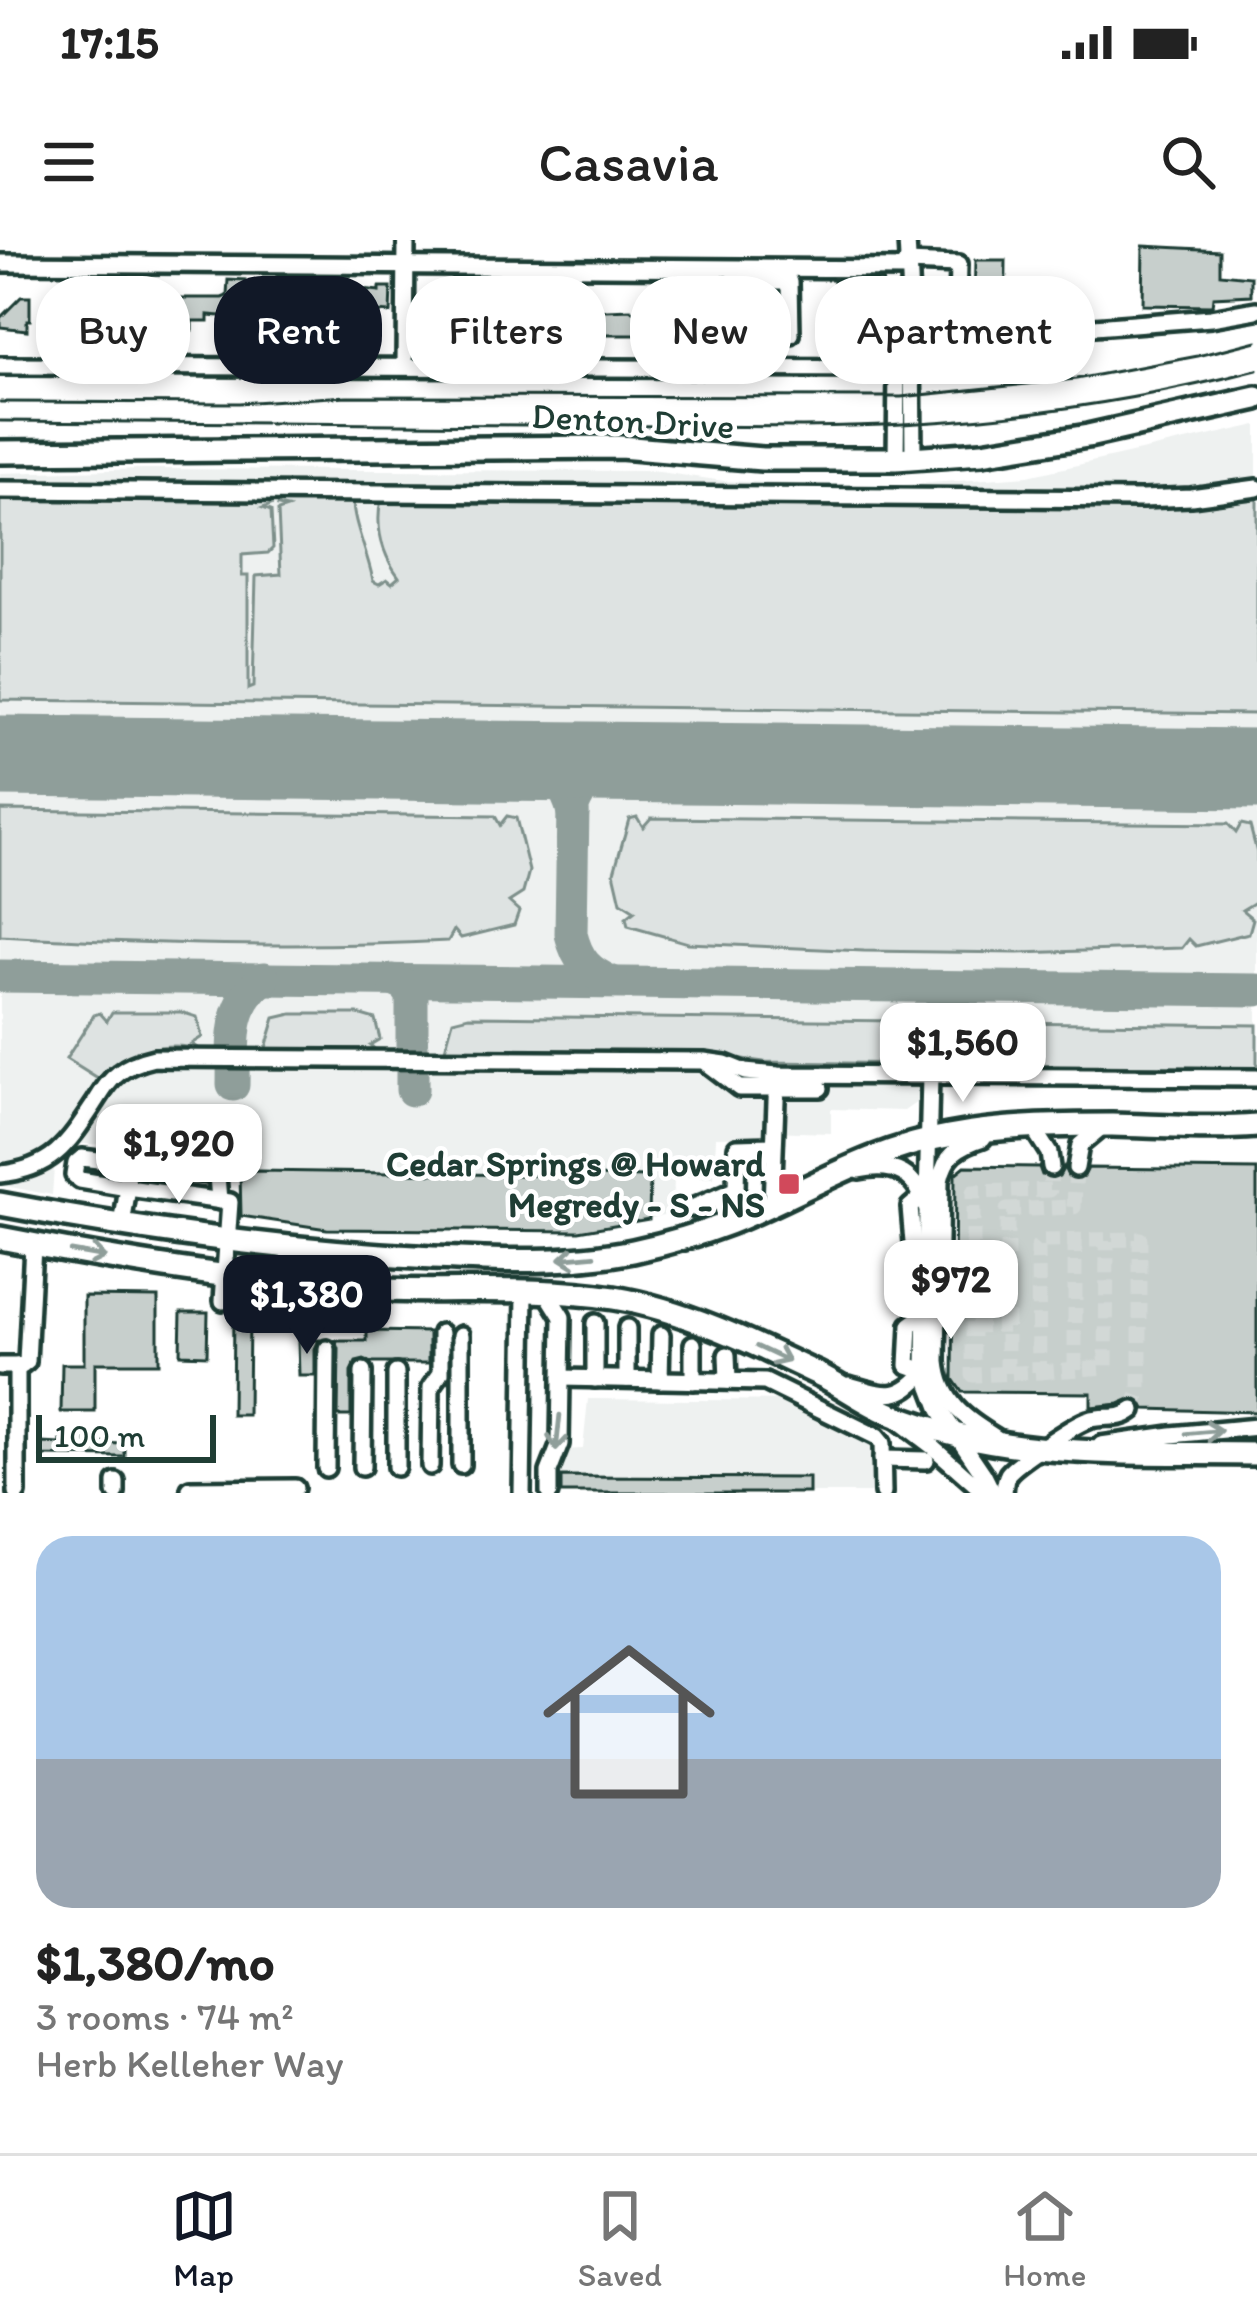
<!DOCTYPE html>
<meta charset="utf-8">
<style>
:root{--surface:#fff;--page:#f2f2f2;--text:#222;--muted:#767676;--line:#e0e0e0;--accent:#111827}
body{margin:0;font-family:Itim,sans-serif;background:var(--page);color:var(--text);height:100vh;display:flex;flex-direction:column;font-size:45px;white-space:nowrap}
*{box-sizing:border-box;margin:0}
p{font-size:39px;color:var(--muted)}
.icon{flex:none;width:66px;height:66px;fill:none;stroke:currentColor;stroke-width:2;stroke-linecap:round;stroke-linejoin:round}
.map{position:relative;height:1253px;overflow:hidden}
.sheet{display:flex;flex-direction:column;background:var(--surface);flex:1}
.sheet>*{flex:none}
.top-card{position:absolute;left:36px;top:36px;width:1185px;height:108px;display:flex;gap:24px}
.scale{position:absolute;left:36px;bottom:30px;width:180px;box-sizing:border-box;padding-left:12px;border:6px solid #1f3d34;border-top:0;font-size:33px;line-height:42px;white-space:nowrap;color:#1f3d34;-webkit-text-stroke:9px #fff;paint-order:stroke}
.price{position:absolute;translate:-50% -102px;padding:0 27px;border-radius:24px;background:#fff;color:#222;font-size:39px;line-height:78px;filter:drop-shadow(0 3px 6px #0008)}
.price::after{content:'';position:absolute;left:50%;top:72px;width:36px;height:27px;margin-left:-18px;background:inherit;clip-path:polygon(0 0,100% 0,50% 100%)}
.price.current{background:var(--accent);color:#fff}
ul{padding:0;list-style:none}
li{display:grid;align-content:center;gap:24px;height:636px;padding:0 36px}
li span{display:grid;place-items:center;height:372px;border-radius:36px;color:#555}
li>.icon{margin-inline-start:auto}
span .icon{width:216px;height:216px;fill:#fffc;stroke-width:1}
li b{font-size:51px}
.pill{padding:0 42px;border-radius:48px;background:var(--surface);box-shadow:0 6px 18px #0003;font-size:42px;line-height:108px}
.pill.current{background:var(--accent);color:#fff}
.status{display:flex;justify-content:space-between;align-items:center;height:84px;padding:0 60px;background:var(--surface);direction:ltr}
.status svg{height:33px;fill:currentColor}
header{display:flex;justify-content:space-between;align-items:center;height:156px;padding:0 36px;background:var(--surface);font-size:54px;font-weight:600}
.tab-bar{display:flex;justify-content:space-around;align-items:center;height:168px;border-top:3px solid var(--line);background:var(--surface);font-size:33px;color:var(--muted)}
.tab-bar a{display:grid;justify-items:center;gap:6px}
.tab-bar .current{color:var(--accent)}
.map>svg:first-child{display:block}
.built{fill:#eef1f0}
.green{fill:#dee3e2;stroke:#7e908b;stroke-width:3}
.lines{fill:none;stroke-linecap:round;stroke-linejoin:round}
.taxiway{stroke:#8f9e9a;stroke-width:33}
.runway{stroke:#8f9e9a;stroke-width:81}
.building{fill:#c7cfcc;stroke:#1f3d34;stroke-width:3}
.minor-tunnel{stroke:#d2d8d6;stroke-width:15;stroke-dasharray:15 8;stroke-linecap:butt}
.minor-casing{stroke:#1f3d34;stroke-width:24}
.major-casing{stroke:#1f3d34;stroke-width:30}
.minor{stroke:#fff;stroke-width:15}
.major{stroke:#fff;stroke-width:21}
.tram{stroke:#1f3d34;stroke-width:3}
.rail{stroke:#1f3d34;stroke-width:3}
.oneway{stroke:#8f9e9a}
.poi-dot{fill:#d1495b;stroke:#fff;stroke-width:4.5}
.labels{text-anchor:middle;stroke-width:9;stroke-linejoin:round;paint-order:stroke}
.street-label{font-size:36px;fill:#1f3d34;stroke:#fff}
.poi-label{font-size:36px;font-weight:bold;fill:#1f3d34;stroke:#fff;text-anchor:end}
</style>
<div class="status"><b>17:15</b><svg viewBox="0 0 49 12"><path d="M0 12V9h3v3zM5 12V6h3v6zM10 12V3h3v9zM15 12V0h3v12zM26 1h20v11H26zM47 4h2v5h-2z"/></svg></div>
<header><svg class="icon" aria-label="menu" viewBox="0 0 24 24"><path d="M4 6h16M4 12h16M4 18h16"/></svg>Casavia<svg class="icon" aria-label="search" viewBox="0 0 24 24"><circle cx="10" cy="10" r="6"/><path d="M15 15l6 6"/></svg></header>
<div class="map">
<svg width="1257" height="1253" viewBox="0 0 1257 1253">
<rect width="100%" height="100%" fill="#fff"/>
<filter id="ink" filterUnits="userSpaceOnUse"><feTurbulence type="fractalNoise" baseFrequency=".00833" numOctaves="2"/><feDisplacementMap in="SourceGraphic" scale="24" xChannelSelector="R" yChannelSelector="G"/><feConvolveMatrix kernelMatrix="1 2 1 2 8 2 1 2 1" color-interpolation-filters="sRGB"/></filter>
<g filter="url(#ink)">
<!-- built -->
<g class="built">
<path d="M1257 185V845L949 840 904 871 831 869V893L768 891 767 896 716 897 714 938 674 937 673 972 649 979 579 991 237 976 239 927 225 904H79L69 918 54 928 52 955 0 945V233L144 229 652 231 724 241 874 247 1028 236Z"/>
<path d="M588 1159 792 1161 867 1200 874 1215V1253H559L563 1210 583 1209Z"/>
</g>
<!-- green -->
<g class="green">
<path d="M1257 255V474L0 460V258L268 259 271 265 263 268 271 271 273 308 268 313 242 315V336H248V449L253 447 256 336 281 334 278 271 287 268 278 266 281 259H353C352 281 369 316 373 341L379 344 387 339 392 343 399 337C382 314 375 288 381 259L1139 267 1197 264Z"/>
<path d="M0 570 495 576 500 585 507 576 516 578 529 631 523 653 509 662 519 671 514 685 461 698 454 690 448 701C299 709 149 704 0 696Z"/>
<path d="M637 577 643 587 651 578 1228 584 1236 593 1241 584 1250 586 1257 613V661L1242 670 1253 679 1249 693 1196 706 1189 699 1182 708 1018 713 864 711 688 703 628 686 626 678 635 671 621 662 614 632 629 579Z"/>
<path d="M112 772H181L197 777 202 797 191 804 201 810C163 799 125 812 98 839L66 819 94 775 100 773 107 781Z"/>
<path d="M292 774H358L375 779 380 799 370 805 377 811H265L275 778Z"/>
<path d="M469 776 1257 785V828L764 822 728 817 444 813 453 780Z"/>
</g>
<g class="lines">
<!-- taxiway -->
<g class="taxiway">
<path d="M523 522C551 529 567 545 573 573"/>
<path d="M1255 529 1257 530"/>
<path d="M0 736 1257 750"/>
<path d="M393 740 404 745 412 754V850"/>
<path d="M612 742C588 732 577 720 571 694L573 566C581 546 594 531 615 523"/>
<path d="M233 845C234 803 227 767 264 738"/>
</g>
<!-- runway -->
<path class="runway" d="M0 516 1257 529"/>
</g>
<!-- building -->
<g class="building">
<path d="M1143 6 1220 10V34L1252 37V55L1213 57 1212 66 1142 65Z"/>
<path d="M975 21H1006L1005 100 929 96 930 75H949L958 79 974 76Z"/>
<path d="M278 37H297V64L334 65 335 47 379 52V48H391L390 73 342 70V75L329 74 328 91H306V85L255 91V79L208 75V81H192V90H171V95H155L153 90H129V93L104 95 69 91 68 75 90 74V69L115 70V66L122 64H178V58H223L228 56 229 40 246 41 245 64H265V53H277Z"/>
<path d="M834 41H882L881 95 839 94V91H833Z"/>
<path d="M699 43 722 46 733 53H771V83H731V62H698Z"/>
<path d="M491 46 502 47 500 67H564L565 60 583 61V72L631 70 635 73H665V80L694 79V95H690V98H675V95H598L597 100 538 97 535 94 430 92 429 56 444 55 445 59H490Z"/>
<path d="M21 57H30V80H27V90L0 87V78Z"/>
<path d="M965 926 1039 927 1042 935 1052 939 1059 936 1064 927 1068 936 1075 940 1084 936 1088 928 1257 930V1172L1145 1169 1142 1163 1133 1158 1119 1164 1091 1167V1153L962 1152 953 1139 955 934Z"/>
<path d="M258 931 650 937 649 979 579 991 327 989 241 976 240 932Z"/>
<path d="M84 1056 158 1057V1123H95V1172H61L62 1124H84Z"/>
<path d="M181 1072H208L207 1115 180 1114Z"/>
<path d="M233 1074H249L248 1175H232Z"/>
<path d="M367 1091 429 1092V1123H371L364 1120 356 1122 351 1132V1176H338L339 1109 336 1101H367Z"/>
<path d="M298 1100H319L315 1109V1136H299Z"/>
<path d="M61 1197H93V1203L125 1204V1217L42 1216 43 1203 61 1204Z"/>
<path d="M561 1237 809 1238V1253H561Z"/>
</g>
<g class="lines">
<!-- minor-tunnel -->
<g class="minor-tunnel">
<path d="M1051 927 1050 950 973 952V1135L1039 1132 1038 1007 1043 1001 1140 999V1152L1133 1170"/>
<path d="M972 1086 1007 1085"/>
<path d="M1075 1129V1001"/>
<path d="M1039 1132 1106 1127 1107 1001"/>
<path d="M1007 1133V970L1074 967 1076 928"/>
</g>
<!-- minor casing -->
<g class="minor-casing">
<g id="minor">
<path d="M907 0 912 96 913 218"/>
<path d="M0 23 906 29"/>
<path d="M906 23 958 25 957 67"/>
<path d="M1081 88 1211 78 1257 70"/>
<path d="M912 110 982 111"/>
<path d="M0 126 897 129"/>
<path d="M405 126 406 0"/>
<path d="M733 128V95H791L790 41H733"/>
<path d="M896 219 897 129 902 54"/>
<path d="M0 250 1142 259 1191 257 1257 248"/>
<path d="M706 823 739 848H820"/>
<path d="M1033 888 1049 913 1051 927"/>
<path d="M983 898C958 906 945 915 940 941L937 1122C941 1165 967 1179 1001 1201"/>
<path d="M126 922 128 948 80 940 74 935 76 923 82 918 217 935 219 961"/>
<path d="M1076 928 1080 905 1104 885"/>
<path d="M859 930C896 922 917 934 927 971L925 1131 940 1170 984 1235 993 1253"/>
<path d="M0 934C52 929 68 904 95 863 102 852 108 841 119 833 129 825 141 821 154 818L704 821 725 824 745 832 777 835 1257 838"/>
<path d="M923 956 910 967 913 1003 926 1016"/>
<path d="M927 962 930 836"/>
<path d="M772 964 777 835"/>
<path d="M692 968 718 957"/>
<path d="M727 983 718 957 736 949 737 907 772 906"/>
<path d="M122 985 128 948 230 962 223 1061"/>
<path d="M348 1018 316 1024 306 1031 302 1078 353 1076"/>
<path d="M547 1053 562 1077 560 1204 549 1232V1253"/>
<path d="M595 1083V1139"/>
<path d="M461 1095V1225"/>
<path d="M727 1115 728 1141"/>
<path d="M0 1126H22L27 1122 33 1005"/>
<path d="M561 1138 765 1142 877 1197 882 1203 883 1253"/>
<path d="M627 1139V1088"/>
<path d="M660 1140 661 1095"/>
<path d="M693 1141V1104"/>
<path d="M849 1145C885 1155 899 1163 925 1131L908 1125 910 1085 925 1074"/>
<path d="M899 1181 932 1206 985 1253"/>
<path d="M1101 1205 1171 1195 1257 1187"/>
<path d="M882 1219 926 1220"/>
<path d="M430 1226 431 1147 441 1133V1093"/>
<path d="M362 1227 363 1132"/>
<path d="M396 1227V1133"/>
<path d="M326 1228 327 1109"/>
<path d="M17 1253V1126"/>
<path d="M116 1253V1242"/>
<path d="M190 1253V1249L295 1248"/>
<path d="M522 1253 525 1053"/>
<path d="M1004 1253C1005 1245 1004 1242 1008 1234 1015 1224 1075 1184 1088 1180 1105 1174 1118 1182 1133 1170"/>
</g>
</g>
<!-- major casing -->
<g class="major-casing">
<g id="major">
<path d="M0 212 620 207 762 219H896L982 213 1088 196 1257 158"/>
<path d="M0 964C143 991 287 1011 433 1018 499 1021 568 1024 633 1011 665 1004 698 995 729 983 801 954 870 909 948 896 1001 886 1058 885 1112 885 1160 886 1209 890 1257 886"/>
<path d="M0 998C119 1021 238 1041 360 1049 444 1054 530 1045 614 1058 687 1070 759 1106 826 1138 847 1149 867 1164 889 1173 1005 1221 1134 1212 1257 1214"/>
</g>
</g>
<!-- minor -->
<use href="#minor" class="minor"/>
<!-- major -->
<use href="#major" class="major"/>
<!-- tram -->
<path class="tram" d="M0 181 802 187C957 186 1108 169 1257 130"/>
<!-- rail -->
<path class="rail" d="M0 162 239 163 347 156 901 157 1076 139 1198 116 1257 101"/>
</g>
<!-- one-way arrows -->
<defs><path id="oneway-shaft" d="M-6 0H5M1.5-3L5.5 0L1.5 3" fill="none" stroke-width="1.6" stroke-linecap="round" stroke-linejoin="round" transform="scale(3)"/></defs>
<g class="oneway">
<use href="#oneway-shaft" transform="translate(88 1014) rotate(10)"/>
<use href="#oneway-shaft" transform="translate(577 1017) rotate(175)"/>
<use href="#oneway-shaft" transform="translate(773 1114) rotate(25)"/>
<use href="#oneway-shaft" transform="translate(1204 1192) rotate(-5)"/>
<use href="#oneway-shaft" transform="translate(558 1193) rotate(96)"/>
</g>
</g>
<!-- markers -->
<rect class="poi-dot" x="777" y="932" width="24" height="24" rx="6"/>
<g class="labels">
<!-- street labels -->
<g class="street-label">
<text transform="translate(633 180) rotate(3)" y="13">Denton Drive</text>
</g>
<!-- poi labels -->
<g class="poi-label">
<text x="765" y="936">Cedar Springs @ Howard<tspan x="765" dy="41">Megredy - S - NS</tspan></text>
</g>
</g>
</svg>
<div class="scale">100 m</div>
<b class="price" style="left:963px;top:865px">$1,560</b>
<b class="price" style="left:179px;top:966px">$1,920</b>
<b class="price" style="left:951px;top:1102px">$972</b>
<b class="price current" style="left:307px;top:1117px">$1,380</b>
<div class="top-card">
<a class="pill">Buy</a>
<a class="pill current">Rent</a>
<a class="pill">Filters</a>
<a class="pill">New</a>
<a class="pill">Apartment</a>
</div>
</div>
<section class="sheet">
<ul>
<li><span style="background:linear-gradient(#a9c7e8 60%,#9aa5b1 0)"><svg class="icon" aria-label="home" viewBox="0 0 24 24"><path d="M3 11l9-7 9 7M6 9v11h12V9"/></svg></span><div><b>$1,380/mo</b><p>3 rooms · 74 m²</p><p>Herb Kelleher Way</p></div></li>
</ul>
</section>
<nav class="tab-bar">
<a class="current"><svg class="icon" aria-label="map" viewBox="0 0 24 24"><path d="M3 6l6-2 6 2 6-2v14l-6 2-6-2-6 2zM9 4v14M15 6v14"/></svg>Map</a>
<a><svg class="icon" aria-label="saved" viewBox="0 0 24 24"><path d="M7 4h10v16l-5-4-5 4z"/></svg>Saved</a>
<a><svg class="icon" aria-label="home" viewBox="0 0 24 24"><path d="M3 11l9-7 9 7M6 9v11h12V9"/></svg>Home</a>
</nav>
